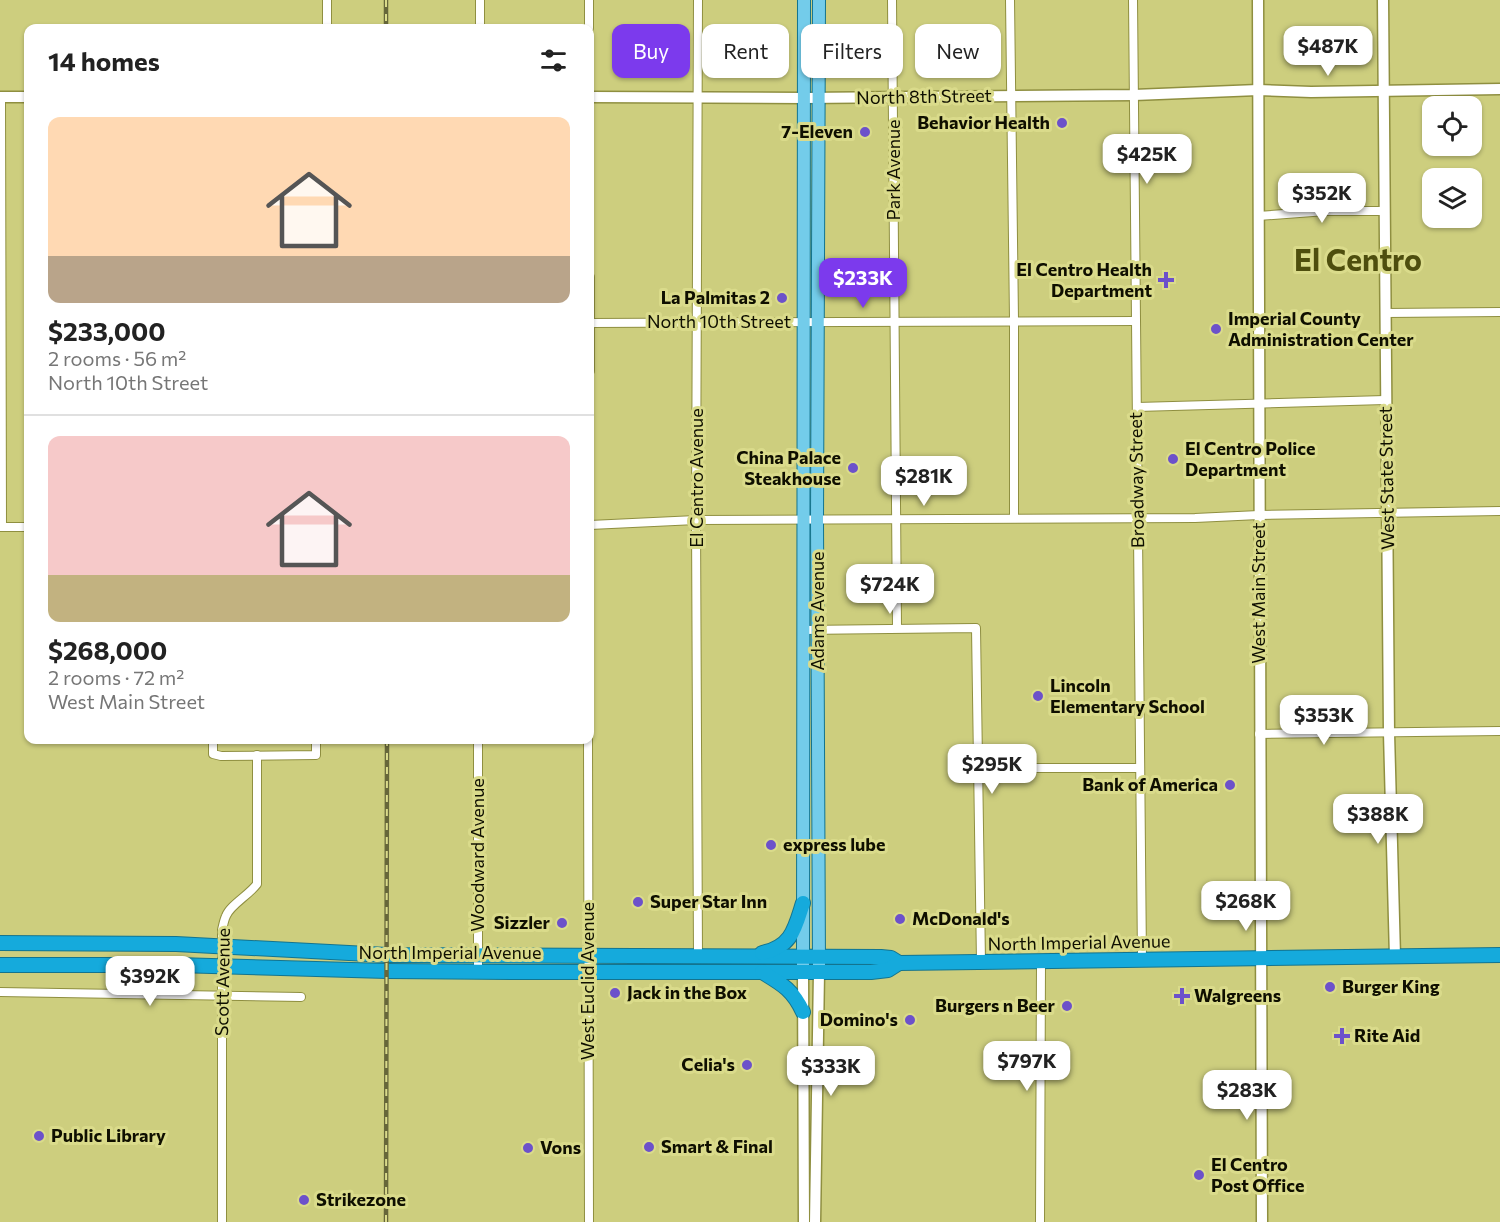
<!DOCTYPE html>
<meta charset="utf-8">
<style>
:root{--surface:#fff;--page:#f2f2f2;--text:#222;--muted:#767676;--line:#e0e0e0;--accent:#7c3aed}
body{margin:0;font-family:Commissioner,sans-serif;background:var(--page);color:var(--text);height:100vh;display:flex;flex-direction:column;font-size:22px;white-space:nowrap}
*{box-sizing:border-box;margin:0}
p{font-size:20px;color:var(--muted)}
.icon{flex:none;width:33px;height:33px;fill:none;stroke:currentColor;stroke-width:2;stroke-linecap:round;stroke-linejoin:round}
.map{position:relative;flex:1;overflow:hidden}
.sheet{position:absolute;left:24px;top:24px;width:570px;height:720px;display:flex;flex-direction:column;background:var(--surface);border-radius:12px;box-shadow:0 2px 4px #0004}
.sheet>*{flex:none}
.top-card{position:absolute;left:612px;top:24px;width:570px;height:54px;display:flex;gap:12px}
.fabs{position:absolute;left:1422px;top:96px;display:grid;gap:12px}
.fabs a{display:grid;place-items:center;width:60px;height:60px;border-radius:12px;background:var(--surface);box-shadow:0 2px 4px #0004;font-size:30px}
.price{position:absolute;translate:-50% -51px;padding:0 14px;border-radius:12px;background:#fff;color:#222;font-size:20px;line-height:39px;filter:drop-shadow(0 2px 3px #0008)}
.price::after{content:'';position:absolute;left:50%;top:36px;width:18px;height:14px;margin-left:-9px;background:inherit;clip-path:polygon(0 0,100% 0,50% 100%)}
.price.active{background:var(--accent);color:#fff}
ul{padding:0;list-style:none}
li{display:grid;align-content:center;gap:12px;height:318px;padding:0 24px}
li+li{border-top:2px solid var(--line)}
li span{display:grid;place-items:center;height:186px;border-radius:12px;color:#555}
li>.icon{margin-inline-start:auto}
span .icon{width:108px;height:108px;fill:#fffc;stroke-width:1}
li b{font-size:26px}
h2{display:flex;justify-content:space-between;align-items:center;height:72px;padding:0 24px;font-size:26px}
.tag{padding:0 21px;border-radius:12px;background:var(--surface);box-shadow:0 2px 4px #0004;font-size:21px;line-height:54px}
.tag.active{background:var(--accent);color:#fff}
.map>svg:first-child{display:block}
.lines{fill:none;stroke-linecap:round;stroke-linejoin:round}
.street-casing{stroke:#8f8f40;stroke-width:10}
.secondary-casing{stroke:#8f8f40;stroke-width:13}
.primary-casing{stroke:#13748f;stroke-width:14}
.highway-casing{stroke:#13748f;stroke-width:16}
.street{stroke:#fff;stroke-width:8}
.secondary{stroke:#fff;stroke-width:10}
.primary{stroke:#73ccea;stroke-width:12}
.highway{stroke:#15aadc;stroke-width:14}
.rail-casing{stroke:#67673a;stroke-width:4.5}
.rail{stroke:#dadb8b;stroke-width:2;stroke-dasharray:7;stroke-linecap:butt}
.poi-dot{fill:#6c51ca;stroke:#dadb8b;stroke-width:2}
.labels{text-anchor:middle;stroke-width:6;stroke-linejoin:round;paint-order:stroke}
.street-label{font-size:18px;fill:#0f0f00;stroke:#dadb8b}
.poi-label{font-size:18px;font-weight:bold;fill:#0f0f00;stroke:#dadb8b;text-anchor:start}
.town-label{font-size:30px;font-weight:bold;fill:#4e4e0e;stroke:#dadb8b}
</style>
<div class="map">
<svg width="1500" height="1222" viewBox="0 0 1500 1222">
<rect width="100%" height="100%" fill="#cdce7e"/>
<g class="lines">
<!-- street casing -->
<g class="street-casing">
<g id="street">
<path d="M327 0V28"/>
<path d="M892 0 897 628"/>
<path d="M1010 0 1014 320V518"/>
<path d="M1133 0 1142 960"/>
<path d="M480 28V0"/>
<path d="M589 28V0"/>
<path d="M1 97 2 527"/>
<path d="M1258 216 1326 211H1384"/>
<path d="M590 277V371"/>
<path d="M1386 313 1500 312"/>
<path d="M590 323 1136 321"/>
<path d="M1137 407 1385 400"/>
<path d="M590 525 696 520 1195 518 1259 515 1500 511"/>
<path d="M0 527H28"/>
<path d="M803 630 976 628 981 962"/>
<path d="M1259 734 1500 731"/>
<path d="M213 740V754L221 756 316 755V740"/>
<path d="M588 740 589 1222"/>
<path d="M979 768H1140"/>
<path d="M698 956 696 520 698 0"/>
<path d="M478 971V740"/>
<path d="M0 992 301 997"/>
<path d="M222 1222V930C223 926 224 920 226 916 230 905 249 895 257 884V755"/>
<path d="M1040 1222 1041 961"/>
</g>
</g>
<!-- secondary casing -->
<g class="secondary-casing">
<g id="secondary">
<path d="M1258 0 1262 1222"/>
<path d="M1383 0 1389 733 1395 957"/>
<path d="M0 97H28"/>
<path d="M590 97 804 98 1134 95 1258 90 1311 92 1500 89"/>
<path d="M803 972 804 1222"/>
<path d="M815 1222 819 972"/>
</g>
</g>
<!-- primary casing -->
<g class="primary-casing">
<g id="primary">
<path d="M803 965 804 0"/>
<path d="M819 965 817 521 819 0"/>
</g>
</g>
<!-- highway casing -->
<g class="highway-casing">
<g id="highway">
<path d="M0 943 176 944 387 955 881 957 891 958 899 963"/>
<path d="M762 953C792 947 795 928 803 903"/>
<path d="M0 965H176L387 971 518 972H871L888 970 899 963 1500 955"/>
<path d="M762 972C782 984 793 990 803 1012"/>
</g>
</g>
<!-- street -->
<use href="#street" class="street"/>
<!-- secondary -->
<use href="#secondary" class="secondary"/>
<!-- primary -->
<use href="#primary" class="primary"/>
<!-- highway -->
<use href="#highway" class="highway"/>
<!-- rail casing -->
<g class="rail-casing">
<g id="rail">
<path d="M386 0V28"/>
<path d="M386 1222 387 740"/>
</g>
</g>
<!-- rail -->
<use href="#rail" class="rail"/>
</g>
<!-- markers -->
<g class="poi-dot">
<circle cx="1062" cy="123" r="6"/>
<circle cx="865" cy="132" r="6"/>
<path d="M1163 271h6v6h6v6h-6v6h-6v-6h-6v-6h6z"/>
<circle cx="782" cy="298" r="6"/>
<circle cx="1216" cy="329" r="6"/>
<circle cx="1173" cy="459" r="6"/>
<circle cx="853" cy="468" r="6"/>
<circle cx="1038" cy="696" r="6"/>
<circle cx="1230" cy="785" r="6"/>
<circle cx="771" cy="845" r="6"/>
<circle cx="638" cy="902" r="6"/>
<circle cx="900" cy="919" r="6"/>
<circle cx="562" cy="923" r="6"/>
<circle cx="1330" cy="987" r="6"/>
<circle cx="615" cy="993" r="6"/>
<path d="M1179 987h6v6h6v6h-6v6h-6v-6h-6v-6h6z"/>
<circle cx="1067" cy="1006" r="6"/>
<circle cx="910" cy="1020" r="6"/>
<path d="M1339 1027h6v6h6v6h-6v6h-6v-6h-6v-6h6z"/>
<circle cx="747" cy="1065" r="6"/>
<circle cx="39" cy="1136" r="6"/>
<circle cx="649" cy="1147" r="6"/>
<circle cx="528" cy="1148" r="6"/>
<circle cx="1199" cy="1175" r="6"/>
<circle cx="304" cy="1200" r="6"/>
</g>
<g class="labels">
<!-- street labels -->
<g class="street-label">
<text transform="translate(924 97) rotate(-1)" y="6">North 8th Street</text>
<text transform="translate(894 170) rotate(-90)" y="6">Park Avenue</text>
<text x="719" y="328">North 10th Street</text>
<text transform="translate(697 478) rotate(-90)" y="6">El Centro Avenue</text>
<text transform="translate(1387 478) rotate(-91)" y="6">West State Street</text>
<text transform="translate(1137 480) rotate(-91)" y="6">Broadway Street</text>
<text transform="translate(1259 593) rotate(-90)" y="6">West Main Street</text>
<text transform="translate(818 611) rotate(-90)" y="6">Adams Avenue</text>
<text transform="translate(478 855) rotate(-90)" y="6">Woodward Avenue</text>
<text transform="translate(1079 943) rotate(-1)" y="6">North Imperial Avenue</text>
<text x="450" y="959">North Imperial Avenue</text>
<text transform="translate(588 981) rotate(-90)" y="6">West Euclid Avenue</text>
<text transform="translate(223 982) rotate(-89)" y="6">Scott Avenue</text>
</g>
<!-- poi labels -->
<g class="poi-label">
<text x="1050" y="129" text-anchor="end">Behavior Health</text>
<text x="853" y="138" text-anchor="end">7-Eleven</text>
<text x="1152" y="276" text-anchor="end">El Centro Health<tspan x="1152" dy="21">Department</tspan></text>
<text x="770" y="304" text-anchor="end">La Palmitas 2</text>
<text x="1228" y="325">Imperial County<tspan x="1228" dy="21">Administration Center</tspan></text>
<text x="1185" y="455">El Centro Police<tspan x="1185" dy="21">Department</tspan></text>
<text x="841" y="464" text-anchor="end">China Palace<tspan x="841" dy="21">Steakhouse</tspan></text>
<text x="1050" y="692">Lincoln<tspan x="1050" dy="21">Elementary School</tspan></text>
<text x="1218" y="791" text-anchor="end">Bank of America</text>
<text x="783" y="851">express lube</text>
<text x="650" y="908">Super Star Inn</text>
<text x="912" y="925">McDonald's</text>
<text x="550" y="929" text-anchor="end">Sizzler</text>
<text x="1342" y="993">Burger King</text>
<text x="627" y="999">Jack in the Box</text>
<text x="1194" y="1002">Walgreens</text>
<text x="1055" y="1012" text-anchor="end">Burgers n Beer</text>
<text x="898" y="1026" text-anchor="end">Domino's</text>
<text x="1354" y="1042">Rite Aid</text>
<text x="735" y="1071" text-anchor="end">Celia's</text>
<text x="51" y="1142">Public Library</text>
<text x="661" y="1153">Smart &amp; Final</text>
<text x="540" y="1154">Vons</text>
<text x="1211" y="1171">El Centro<tspan x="1211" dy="21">Post Office</tspan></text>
<text x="316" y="1206">Strikezone</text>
</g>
<!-- town labels -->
<g class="town-label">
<text x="1358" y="271">El Centro</text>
</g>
</g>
</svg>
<div class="fabs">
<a><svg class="icon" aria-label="locate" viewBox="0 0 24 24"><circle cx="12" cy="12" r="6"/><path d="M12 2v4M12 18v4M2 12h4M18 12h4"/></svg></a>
<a><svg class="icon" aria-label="layers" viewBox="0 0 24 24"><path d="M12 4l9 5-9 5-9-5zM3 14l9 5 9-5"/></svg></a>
</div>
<b class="price" style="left:1328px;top:77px">$487K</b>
<b class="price" style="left:1147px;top:185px">$425K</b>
<b class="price" style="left:1322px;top:224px">$352K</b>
<b class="price active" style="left:863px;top:309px">$233K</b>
<b class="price" style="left:924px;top:507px">$281K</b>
<b class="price" style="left:890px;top:615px">$724K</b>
<b class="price" style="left:1324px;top:746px">$353K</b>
<b class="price" style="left:992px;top:795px">$295K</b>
<b class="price" style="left:1378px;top:845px">$388K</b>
<b class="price" style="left:1246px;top:932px">$268K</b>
<b class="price" style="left:150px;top:1007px">$392K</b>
<b class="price" style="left:1027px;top:1092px">$797K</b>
<b class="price" style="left:831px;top:1097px">$333K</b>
<b class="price" style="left:1247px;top:1121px">$283K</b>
<div class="top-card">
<a class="tag active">Buy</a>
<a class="tag">Rent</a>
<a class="tag">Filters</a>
<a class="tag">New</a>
</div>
<section class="sheet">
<h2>14 homes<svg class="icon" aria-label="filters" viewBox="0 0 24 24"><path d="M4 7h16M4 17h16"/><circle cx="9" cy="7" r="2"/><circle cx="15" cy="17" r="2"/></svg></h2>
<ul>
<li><span style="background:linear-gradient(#ffd9b3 75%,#b9a48a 0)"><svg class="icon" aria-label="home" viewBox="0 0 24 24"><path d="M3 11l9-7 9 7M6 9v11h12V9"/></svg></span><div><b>$233,000</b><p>2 rooms · 56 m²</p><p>North 10th Street</p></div></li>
<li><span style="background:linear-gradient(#f6c9c9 75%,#c2b280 0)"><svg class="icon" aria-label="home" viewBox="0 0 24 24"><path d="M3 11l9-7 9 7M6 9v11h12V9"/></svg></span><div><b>$268,000</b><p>2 rooms · 72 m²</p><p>West Main Street</p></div></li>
</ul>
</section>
</div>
